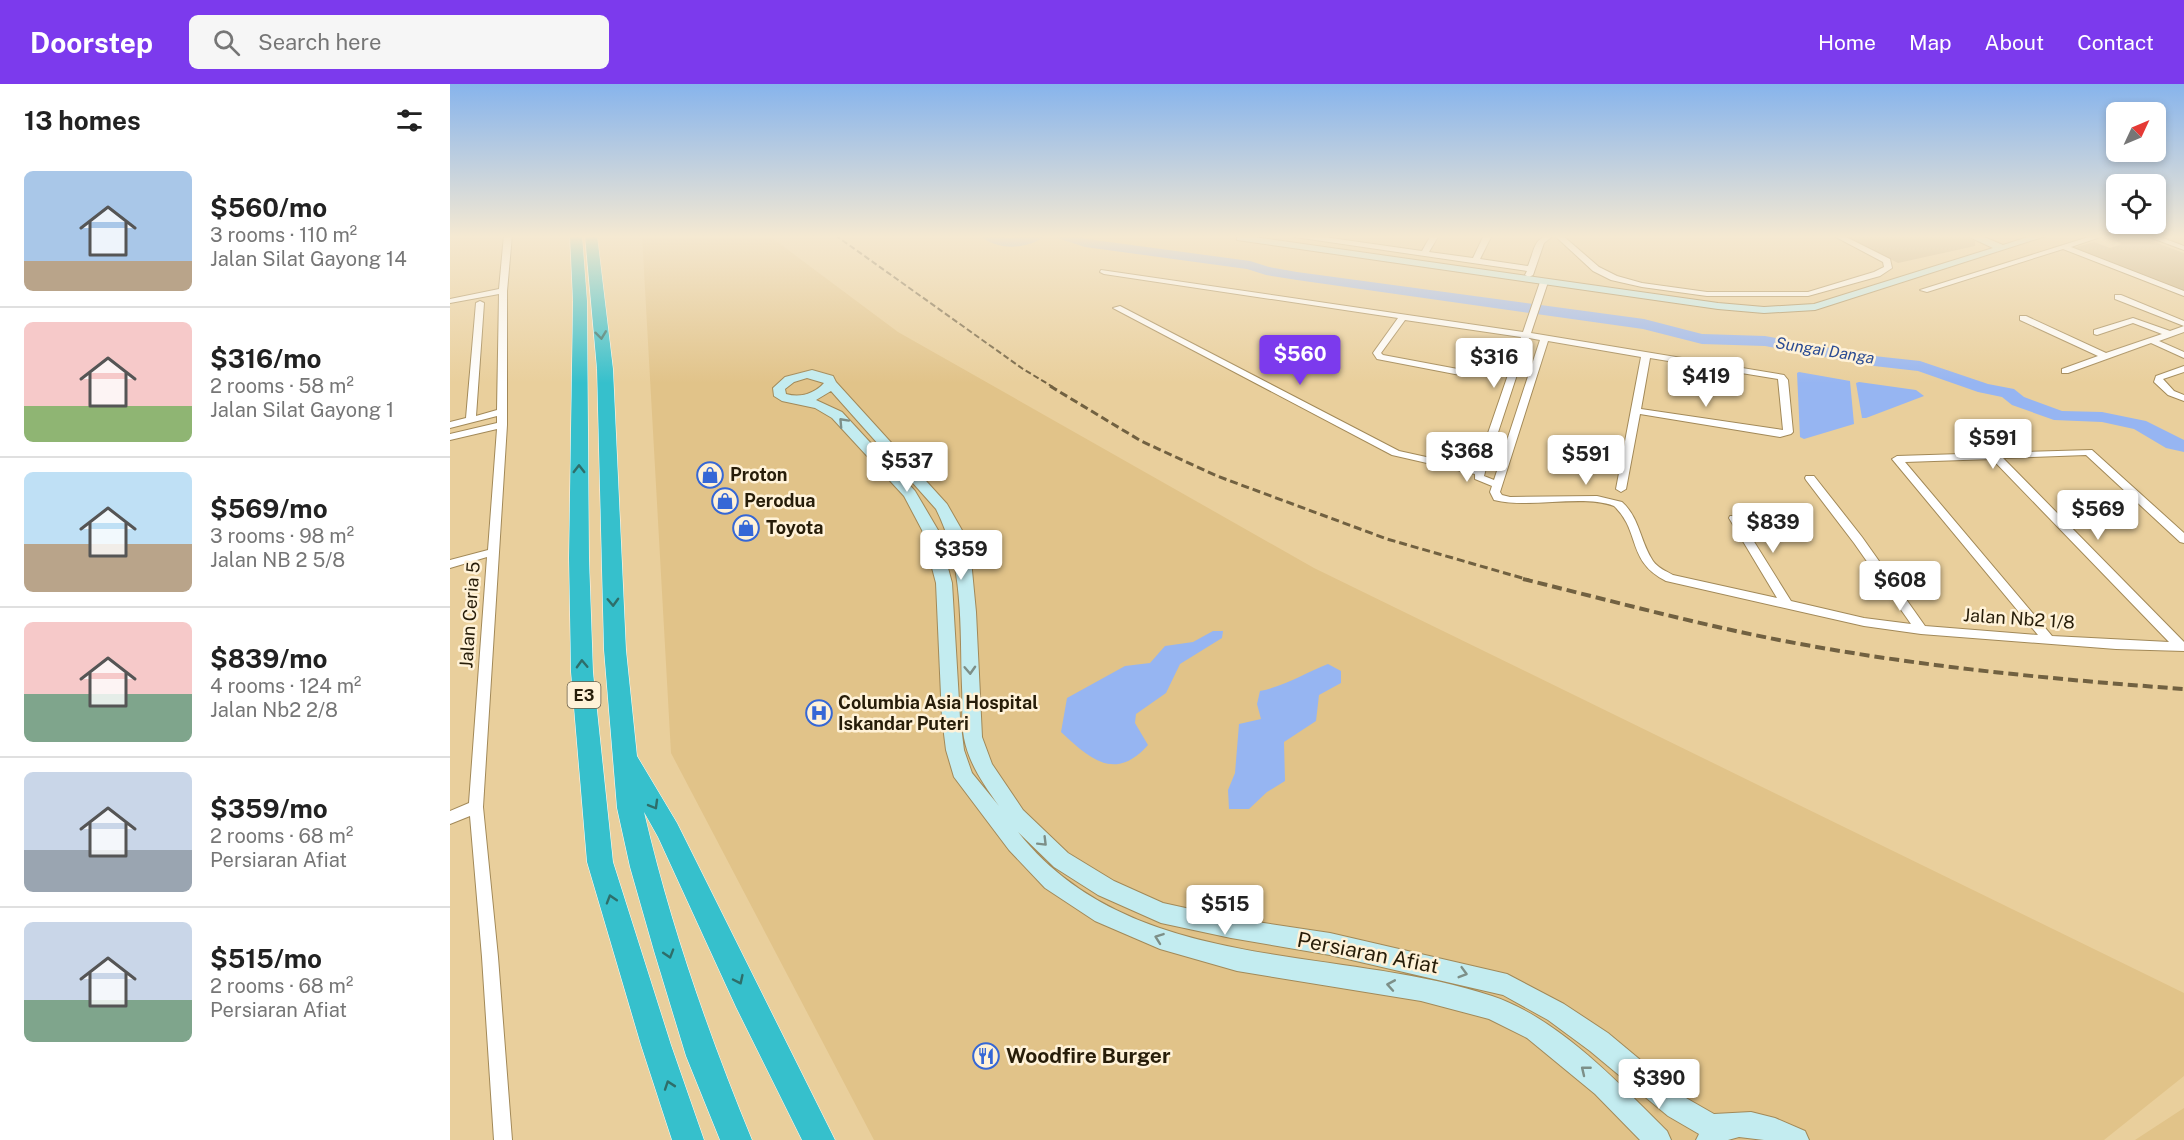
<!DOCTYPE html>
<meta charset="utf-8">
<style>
:root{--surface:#fff;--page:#f6f6f6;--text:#222;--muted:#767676;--line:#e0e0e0;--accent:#7c3aed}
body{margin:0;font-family:"Public Sans",sans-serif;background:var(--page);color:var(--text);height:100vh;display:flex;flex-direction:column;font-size:22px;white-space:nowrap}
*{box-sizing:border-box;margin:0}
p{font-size:20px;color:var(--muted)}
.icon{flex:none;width:33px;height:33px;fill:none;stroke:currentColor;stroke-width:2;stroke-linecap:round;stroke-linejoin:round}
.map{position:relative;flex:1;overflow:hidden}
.side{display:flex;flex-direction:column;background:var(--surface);width:450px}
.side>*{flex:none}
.needle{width:39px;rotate:46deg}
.controls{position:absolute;left:1656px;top:18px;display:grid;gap:12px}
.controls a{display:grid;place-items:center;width:60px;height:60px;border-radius:9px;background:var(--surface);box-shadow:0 3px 9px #0003;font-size:30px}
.price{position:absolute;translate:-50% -51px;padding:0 14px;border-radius:6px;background:#fff;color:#222;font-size:20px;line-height:39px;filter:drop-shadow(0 2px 3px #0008)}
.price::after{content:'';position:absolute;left:50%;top:36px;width:18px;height:14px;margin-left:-9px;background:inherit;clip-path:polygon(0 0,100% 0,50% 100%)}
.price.selected{background:var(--accent);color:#fff}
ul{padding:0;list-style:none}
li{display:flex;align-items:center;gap:18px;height:150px;padding:0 24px}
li+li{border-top:2px solid var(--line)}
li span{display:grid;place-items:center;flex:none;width:168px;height:120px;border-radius:9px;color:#555}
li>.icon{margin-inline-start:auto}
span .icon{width:72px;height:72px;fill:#fffc;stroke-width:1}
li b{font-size:26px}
h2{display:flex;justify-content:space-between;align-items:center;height:72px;padding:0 24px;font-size:26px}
header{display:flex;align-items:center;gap:36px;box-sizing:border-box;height:84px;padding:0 30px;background:var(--accent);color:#fff}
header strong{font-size:28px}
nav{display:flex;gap:33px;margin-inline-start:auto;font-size:21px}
.search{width:420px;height:54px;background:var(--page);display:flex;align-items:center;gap:15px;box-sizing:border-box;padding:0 21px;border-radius:9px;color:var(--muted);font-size:22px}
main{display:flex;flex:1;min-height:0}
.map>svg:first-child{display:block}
.built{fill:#e1c389}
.green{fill:#c5ad7e}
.water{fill:#96b5f2}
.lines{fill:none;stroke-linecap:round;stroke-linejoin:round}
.river{fill:#96b5f2;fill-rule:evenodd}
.street-casing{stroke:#a28958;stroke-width:2}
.secondary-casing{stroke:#a28958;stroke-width:2}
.highway-casing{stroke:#fff;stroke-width:1}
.street{fill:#fff;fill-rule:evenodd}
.secondary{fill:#c3ecf0;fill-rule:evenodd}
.highway{fill:#36c0cc;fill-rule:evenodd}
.rail-far2{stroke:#716141;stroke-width:2;stroke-dasharray:6 3;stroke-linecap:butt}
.rail-far1{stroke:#716141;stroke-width:3;stroke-dasharray:8 4;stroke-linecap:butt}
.rail{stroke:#716141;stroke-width:4;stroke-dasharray:10 5;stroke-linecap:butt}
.oneway{stroke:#2e6e6a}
.oneway2{stroke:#7d8f88}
.labels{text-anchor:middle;stroke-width:5;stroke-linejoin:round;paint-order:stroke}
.far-water-label{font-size:16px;font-style:italic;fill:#2b4c93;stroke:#fff2d8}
.shield{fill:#fff2d8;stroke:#685d47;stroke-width:1.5}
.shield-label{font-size:16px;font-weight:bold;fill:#271d09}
.poi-label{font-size:18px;font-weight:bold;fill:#271d09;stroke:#fff2d8;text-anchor:start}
.street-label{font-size:18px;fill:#271d09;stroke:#fff2d8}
.near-street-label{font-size:21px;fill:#271d09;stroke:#fff2d8}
.near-poi-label{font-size:21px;font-weight:bold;fill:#271d09;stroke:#fff2d8;text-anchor:start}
</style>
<header>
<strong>Doorstep</strong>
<div class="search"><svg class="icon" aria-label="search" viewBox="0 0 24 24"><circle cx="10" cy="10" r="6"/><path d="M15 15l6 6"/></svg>Search here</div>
<nav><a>Home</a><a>Map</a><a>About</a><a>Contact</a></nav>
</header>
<main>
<section class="side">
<h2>13 homes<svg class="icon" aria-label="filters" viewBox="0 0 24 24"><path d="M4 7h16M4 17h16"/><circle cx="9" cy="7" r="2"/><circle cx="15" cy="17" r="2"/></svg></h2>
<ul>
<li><span style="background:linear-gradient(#a9c7e8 75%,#b9a48a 0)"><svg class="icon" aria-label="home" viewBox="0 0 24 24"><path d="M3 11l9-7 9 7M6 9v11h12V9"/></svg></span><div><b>$560/mo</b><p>3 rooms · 110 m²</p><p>Jalan Silat Gayong 14</p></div></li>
<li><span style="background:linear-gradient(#f6c9c9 70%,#8fb573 0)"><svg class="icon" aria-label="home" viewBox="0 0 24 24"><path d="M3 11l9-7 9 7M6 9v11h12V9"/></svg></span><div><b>$316/mo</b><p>2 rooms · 58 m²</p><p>Jalan Silat Gayong 1</p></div></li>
<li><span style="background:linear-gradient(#bfe0f5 60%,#b9a48a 0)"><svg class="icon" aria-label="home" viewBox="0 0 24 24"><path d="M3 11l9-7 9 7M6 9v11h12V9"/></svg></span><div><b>$569/mo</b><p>3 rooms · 98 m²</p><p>Jalan NB 2 5/8</p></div></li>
<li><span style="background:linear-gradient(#f6c9c9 60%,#7fa58c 0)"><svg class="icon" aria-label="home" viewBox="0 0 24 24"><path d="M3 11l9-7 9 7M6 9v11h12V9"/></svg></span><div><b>$839/mo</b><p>4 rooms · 124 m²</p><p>Jalan Nb2 2/8</p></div></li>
<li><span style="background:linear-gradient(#c9d6e8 65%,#9aa5b1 0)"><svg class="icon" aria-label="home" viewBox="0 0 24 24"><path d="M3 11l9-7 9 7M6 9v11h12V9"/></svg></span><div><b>$359/mo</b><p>2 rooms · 68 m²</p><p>Persiaran Afiat</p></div></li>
<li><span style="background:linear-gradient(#c9d6e8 65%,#7fa58c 0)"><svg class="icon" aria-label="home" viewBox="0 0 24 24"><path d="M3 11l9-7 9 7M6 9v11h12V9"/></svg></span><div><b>$515/mo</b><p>2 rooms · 68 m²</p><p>Persiaran Afiat</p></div></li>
</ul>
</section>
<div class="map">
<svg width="1734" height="1056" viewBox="0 0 1734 1056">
<rect width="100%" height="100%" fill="#e9cf9c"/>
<!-- built -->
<g class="built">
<path d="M192 151H318L448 248 864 484 1734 909V992L1654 1056H424L221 669Z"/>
<path d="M1734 1024V1056H1685Z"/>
</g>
<!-- green -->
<g class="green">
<path d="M1392 151H1509L1525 157V162L1448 179Z"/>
<path d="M1666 151H1685L1734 169V207L1623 164 1644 158 1660 164 1672 160 1658 154Z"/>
</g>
<!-- water -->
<g class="water">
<path d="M1349 288 1400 297 1404 340 1354 355 1350 353 1347 289Z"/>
<path d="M1409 298 1466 306 1474 312 1416 334H1412L1406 299Z"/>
<path d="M763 547H773L772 554 730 580 716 609 686 630 685 639 698 661C665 698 640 675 611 648L617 614 675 582 700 579 715 562 743 558Z"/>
<path d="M878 580 891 587V599L869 611 866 637 834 658 835 697 817 708 799 725H779L778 706 785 689 789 640 811 635 807 620 810 607C835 602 855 589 878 580Z"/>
</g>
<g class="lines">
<!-- river -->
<g class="river">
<path d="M530 151 562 154 577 151H595C580 166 545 167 530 151Z"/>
<path d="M605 151H625L637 155 800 177 819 183 847 188 1194 235 1252 250 1315 252 1424 272 1470 277 1538 300 1564 305 1574 313 1612 327 1652 328 1696 337 1734 356V368L1716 364 1684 345 1652 338 1604 336 1562 321 1552 313 1528 308 1468 287 1424 282 1315 262 1252 260 1193 245 847 196 816 191 797 185 635 163 607 154Z"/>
</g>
<!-- street casing -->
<g class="street-casing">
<g id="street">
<path d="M54 151H62L57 207V341L33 723 48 873 62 1056H44L32 873 20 732 0 740V727L19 719 37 473 0 484V476L38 466 47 345 0 356V350L47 339V332L0 344V338L16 334 26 219 30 217 34 219 26 332 47 326 49 210 0 219V215L49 205Z"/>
<path d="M841 151H860L972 167 981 151H989L979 168 1023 174 1034 151H1042L1030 175 1078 182C1087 158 1084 151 1112 151L1149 183 1167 192 1192 199 1257 208H1358L1424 188 1434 183 1433 178 1382 151H1392L1440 175 1442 184 1430 192 1358 212H1257L1192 203 1161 196 1143 187 1104 151 1094 159 1083 191 1079 193 1075 191 1077 187 845 153Z"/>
<path d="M1645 151H1656L1621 163 1734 207V212L1613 165 1477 208 1470 206Z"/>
<path d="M1694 151H1705L1734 162V166Z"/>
<path d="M651 186 1073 248 1090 198 1094 196 1098 198 1081 249 1334 291 1338 296 1343 348 1341 350 1330 353 1190 330 1176 405 1171 408 1166 405 1191 273 1098 257 1050 408 1052 411 1060 413 1147 412 1172 418C1190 434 1190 458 1203 477 1208 484 1216 487 1223 491L1327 514 1279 434 1280 432H1288L1341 517 1414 534 1461 540 1404 459 1356 396 1355 394 1356 392H1364L1412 453 1475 542 1588 551 1442 375 1447 372 1642 366 1734 449V459L1730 458 1636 371 1553 374 1734 558V567L1666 565 1471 550 1414 542 1216 497C1176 477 1191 447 1164 422 1132 410 1081 425 1044 416L1040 408 1042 402 1025 395V390L942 371 663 224 670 222 949 367 1026 384 1071 253 955 236 931 269 933 271 1013 286 1014 288 1010 291 927 275 923 269 948 234 654 190 650 188ZM1079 254 1090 256 1044 396 1034 392 1035 388ZM1200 274 1328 295 1333 346 1191 325ZM1542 375 1719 558 1602 552 1455 378Z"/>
<path d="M1665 211H1671L1734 237V242L1665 215Z"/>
<path d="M1570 232H1576L1656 269 1712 250 1683 239 1647 251 1644 250V246L1683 234 1720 247 1734 242V248L1709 257 1734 268V274L1701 259 1618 289H1612V285L1648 272 1570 236Z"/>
<path d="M1734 282V288L1713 295 1724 307 1734 311V317L1718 311 1704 298 1706 292Z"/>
</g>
</g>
<!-- secondary casing -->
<g class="secondary-casing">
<g id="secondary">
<path d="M790 151 1268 219 1314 223 1364 220 1543 164 1515 151H1529L1553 161 1584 151H1599L1365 226 1314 229 1268 225 787 156V152Z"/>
<path d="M362 286 383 292 386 298 497 420 513 448 521 476 526 528 532 653 542 680 573 726 618 769 664 797 713 819 781 834 880 849 1057 890 1114 920 1158 949 1236 1014 1264 1030 1301 1028 1325 1034 1355 1047 1359 1056H1314L1289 1053 1278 1056H1246L1249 1050 1218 1032 1140 967 1098 936 1053 911 880 871 781 854 711 839 648 811 604 783 568 748C682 892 886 860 1042 912 1108 934 1169 999 1217 1047L1221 1056H1190L1145 1010 1077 954 1039 935 971 917 787 887 710 865 645 837 595 804 559 766 504 693 496 666 492 634 486 499 472 446 454 412 382 334 365 324 332 317 324 312 323 304 335 293ZM357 294 374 299C364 310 350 314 336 310L335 305 344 298ZM381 307 486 425C514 480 510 543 512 603 513 620 511 638 514 654 519 680 534 701 549 722L522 689 514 666 510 634 502 499 488 446 465 407 392 328 366 316Z"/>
</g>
</g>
<!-- highway casing -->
<g class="highway-casing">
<g id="highway">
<path d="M120 151H132L137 217 139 474 143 588 163 778 221 961 254 1056H222L191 961 137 778 121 588 119 474 123 217Z"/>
<path d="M135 151H147L163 285 176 566 187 672 227 739 385 1056H352L286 923 208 753 194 728C220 840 258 949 302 1056H270L236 972 204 867 180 783 167 724 154 566 147 285Z"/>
</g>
</g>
<!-- street -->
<use href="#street" class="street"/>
<!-- secondary -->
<use href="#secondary" class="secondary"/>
<!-- highway -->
<use href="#highway" class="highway"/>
<!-- rail-far2 -->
<path class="rail-far2" d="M385 151 573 285 603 303"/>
<!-- rail-far1 -->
<path class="rail-far1" d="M600 302 691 357 767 392 937 455 1079 496"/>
<!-- rail -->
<path class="rail" d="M1073 495C1158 516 1243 539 1329 556 1463 582 1598 595 1734 605"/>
</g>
<!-- one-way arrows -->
<defs><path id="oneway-chevron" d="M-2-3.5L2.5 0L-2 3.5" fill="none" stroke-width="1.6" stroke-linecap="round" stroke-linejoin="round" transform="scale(1.5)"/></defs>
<g class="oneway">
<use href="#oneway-chevron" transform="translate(151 251) rotate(83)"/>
<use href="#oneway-chevron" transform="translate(129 385) rotate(-90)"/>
<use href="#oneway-chevron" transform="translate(163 518) rotate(88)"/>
<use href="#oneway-chevron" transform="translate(132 580) rotate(-92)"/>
<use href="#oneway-chevron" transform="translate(204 721) rotate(60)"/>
<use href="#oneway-chevron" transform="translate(161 815) rotate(-107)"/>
<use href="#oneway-chevron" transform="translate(219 870) rotate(73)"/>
<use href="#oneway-chevron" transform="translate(289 896) rotate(65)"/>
<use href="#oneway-chevron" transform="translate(219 1001) rotate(-109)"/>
</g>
<g class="oneway2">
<use href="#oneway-chevron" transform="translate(393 338) rotate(-133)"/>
<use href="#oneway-chevron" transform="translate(520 586) rotate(87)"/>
<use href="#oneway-chevron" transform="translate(593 758) rotate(45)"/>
<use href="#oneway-chevron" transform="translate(709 854) rotate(-160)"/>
<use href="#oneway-chevron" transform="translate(1013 889) rotate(16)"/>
<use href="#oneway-chevron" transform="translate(941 901) rotate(-170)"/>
<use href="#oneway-chevron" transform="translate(1135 986) rotate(-141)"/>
</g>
<!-- sky -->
<linearGradient id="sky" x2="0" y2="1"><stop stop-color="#87b4ec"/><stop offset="0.51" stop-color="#f5e9d2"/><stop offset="1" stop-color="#f5e9d2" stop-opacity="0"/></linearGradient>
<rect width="1734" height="299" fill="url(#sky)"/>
<!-- icons -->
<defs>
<g id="shop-ring" transform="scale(1.35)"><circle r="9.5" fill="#fff2d8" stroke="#3567d6" stroke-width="1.5"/><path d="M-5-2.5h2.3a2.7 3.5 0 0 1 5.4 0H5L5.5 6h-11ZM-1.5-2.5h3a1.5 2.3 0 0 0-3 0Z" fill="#3567d6"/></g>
<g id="hospital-ring" transform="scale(1.35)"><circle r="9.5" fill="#fff2d8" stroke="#3567d6" stroke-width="1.5"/><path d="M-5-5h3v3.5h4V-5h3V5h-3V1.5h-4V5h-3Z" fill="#3567d6"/></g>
<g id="restaurant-ring" transform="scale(1.35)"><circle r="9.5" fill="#fff2d8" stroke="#3567d6" stroke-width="1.5"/><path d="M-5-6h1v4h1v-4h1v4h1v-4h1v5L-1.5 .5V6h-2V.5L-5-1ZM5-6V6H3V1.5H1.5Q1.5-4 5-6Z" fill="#3567d6"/></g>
</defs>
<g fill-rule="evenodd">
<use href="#shop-ring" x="260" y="391"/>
<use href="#shop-ring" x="275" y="417"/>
<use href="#shop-ring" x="296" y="444"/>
<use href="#hospital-ring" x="369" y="629"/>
<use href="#restaurant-ring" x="536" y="972"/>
</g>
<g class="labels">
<!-- far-water labels -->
<g class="far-water-label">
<text transform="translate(1375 266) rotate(9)" y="6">Sungai Danga</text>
</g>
<!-- shield labels -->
<rect class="shield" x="117.5" y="598" width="33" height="26" rx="4.5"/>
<g class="shield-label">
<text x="134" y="617">E3</text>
</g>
<!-- poi labels -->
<g class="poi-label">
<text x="280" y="397">Proton</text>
<text x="294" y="423">Perodua</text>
<text x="316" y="450">Toyota</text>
<text x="388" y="625">Columbia Asia Hospital<tspan x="388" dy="21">Iskandar Puteri</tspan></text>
</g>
<!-- street labels -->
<g class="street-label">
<text transform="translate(20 531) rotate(-86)" y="6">Jalan Ceria 5</text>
<text transform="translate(1569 535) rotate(4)" y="6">Jalan Nb2 1/8</text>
</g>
<!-- near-street labels -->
<g class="near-street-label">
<text transform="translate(918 869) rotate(11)" y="7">Persiaran Afiat</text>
</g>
<!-- near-poi labels -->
<g class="near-poi-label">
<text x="556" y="979">Woodfire Burger</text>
</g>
</g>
</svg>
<div class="controls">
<a><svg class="needle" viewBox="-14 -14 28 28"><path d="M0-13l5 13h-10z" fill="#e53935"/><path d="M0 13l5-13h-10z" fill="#767676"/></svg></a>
<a><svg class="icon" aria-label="locate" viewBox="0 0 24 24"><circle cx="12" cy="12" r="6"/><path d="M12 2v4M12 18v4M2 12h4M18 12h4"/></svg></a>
</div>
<b class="price selected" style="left:850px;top:302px">$560</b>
<b class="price" style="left:1044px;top:305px">$316</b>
<b class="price" style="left:1256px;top:324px">$419</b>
<b class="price" style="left:1543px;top:386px">$591</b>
<b class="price" style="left:1017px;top:399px">$368</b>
<b class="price" style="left:1136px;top:402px">$591</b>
<b class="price" style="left:457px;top:409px">$537</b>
<b class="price" style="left:1648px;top:457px">$569</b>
<b class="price" style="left:1323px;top:470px">$839</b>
<b class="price" style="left:511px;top:497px">$359</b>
<b class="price" style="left:1450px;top:528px">$608</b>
<b class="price" style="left:775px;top:852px">$515</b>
<b class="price" style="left:1209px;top:1026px">$390</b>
</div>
</main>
